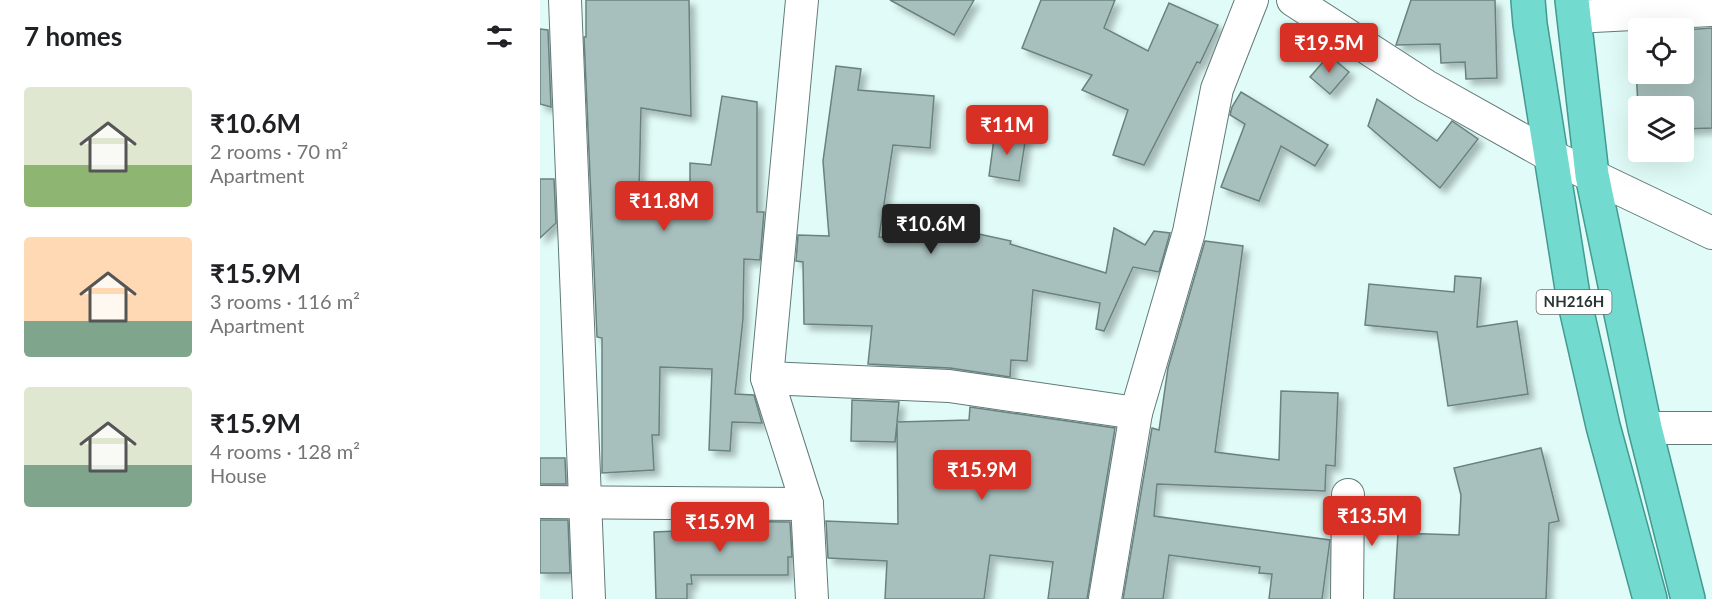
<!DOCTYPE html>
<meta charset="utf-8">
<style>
:root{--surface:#fff;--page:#f6f6f6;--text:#202124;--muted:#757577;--accent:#d93025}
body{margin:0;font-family:Lato,sans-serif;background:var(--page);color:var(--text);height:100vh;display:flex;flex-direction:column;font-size:22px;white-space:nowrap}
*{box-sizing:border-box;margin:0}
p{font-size:20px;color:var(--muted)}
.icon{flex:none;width:33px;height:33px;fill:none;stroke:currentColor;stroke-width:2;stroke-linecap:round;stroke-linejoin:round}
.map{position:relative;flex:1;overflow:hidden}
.side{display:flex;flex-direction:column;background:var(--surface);width:540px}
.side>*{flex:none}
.controls{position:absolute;left:1088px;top:18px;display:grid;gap:12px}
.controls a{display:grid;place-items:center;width:66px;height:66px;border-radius:6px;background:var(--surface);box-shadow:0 6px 24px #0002;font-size:30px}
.price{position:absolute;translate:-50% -51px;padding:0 14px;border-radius:6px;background:var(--accent);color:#fff;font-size:20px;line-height:39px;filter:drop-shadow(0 2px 3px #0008)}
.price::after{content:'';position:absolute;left:50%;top:36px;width:18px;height:14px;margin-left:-9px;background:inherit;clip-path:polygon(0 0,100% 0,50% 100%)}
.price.selected{background:#222;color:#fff}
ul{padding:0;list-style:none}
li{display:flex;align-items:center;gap:18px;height:150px;padding:0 24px}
li span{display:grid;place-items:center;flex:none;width:168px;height:120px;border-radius:6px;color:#555}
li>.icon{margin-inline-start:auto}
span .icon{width:72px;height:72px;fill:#fffc;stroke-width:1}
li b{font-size:26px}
h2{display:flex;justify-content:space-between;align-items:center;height:72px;padding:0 24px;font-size:26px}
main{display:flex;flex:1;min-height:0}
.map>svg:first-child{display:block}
.building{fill:#a7c0bd;stroke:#6a827f;stroke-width:1.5;filter:url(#shadow)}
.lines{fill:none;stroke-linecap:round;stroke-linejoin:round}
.minor-casing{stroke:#627a77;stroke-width:34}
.trunk-casing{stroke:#439a91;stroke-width:36}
.minor{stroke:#fff;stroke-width:32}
.trunk{stroke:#73dad0;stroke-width:33}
.labels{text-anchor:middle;stroke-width:6;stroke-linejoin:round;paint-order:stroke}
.shield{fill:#fff;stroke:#6a7170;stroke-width:1.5}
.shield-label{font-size:15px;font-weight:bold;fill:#2a3433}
</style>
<main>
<section class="side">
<h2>7 homes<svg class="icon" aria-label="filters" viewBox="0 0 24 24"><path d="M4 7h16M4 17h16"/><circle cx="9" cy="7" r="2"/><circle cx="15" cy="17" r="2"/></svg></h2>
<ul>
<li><span style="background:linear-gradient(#dfe7d0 65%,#8fb573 0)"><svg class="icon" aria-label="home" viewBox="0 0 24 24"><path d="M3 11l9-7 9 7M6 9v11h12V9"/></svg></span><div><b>₹10.6M</b><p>2 rooms · 70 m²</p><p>Apartment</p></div></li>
<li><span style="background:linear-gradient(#ffd9b3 70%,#7fa58c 0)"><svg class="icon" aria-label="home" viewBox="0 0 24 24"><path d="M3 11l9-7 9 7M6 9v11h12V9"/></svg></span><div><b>₹15.9M</b><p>3 rooms · 116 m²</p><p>Apartment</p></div></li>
<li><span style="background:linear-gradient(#dfe7d0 65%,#7fa58c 0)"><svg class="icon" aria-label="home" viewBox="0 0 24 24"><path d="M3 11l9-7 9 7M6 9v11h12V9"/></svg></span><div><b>₹15.9M</b><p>4 rooms · 128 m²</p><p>House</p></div></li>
</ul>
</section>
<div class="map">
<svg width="1172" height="599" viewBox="0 0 1172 599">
<defs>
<filter id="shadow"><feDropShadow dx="5.5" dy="5.5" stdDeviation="3" flood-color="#0004"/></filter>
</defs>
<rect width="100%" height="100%" fill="#e1fcf8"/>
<!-- building -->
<g class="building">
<path d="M46 0H149L151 116 101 108 99 192H150V163L171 165 182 96 217 102V212H224L220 260 204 259 203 319 195 394 214 395 222 423 192 422 190 451 169 450 172 369 120 367 119 435H112L114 470 62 473V338L57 337 44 37H46Z"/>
<path d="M350 0H434L414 35Z"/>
<path d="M501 0H575L564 28 608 51 629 3 678 25 660 63 657 62 604 165 573 155 588 110 542 90 552 75 482 48Z"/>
<path d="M871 0H955L957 78 926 79 925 62 901 63 900 44 856 45Z"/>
<path d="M1172 28V128L1143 129V106H1098L1094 33 1098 32V74H1143V30Z"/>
<path d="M0 29 8 30 11 107 0 104Z"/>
<path d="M789 55 809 72 790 94 770 77Z"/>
<path d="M296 66 321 69 318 90 394 96 390 148 353 145 339 237 385 238 388 223 471 241 470 244 566 273 574 228 605 245 614 231 630 233 619 272 593 267 564 331 556 329 560 303 493 290 487 361 471 360 470 377 410 368 328 364 332 326 264 324 263 262 256 261 258 235 289 236 283 161Z"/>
<path d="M701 92 788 145 775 166 741 146 719 201 681 187 705 124 690 115 692 107Z"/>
<path d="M837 99 897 141 912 121 938 139 900 188 828 126Z"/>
<path d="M455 131 486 136 479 181 449 176Z"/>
<path d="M0 179H14L16 223 0 238Z"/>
<path d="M665 241 703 246 675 452 739 460 741 391 798 393 795 466 786 465 785 491 617 484 614 516 790 540 782 599H729L732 574 719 573 720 567 629 555 623 599H583L612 428 619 430 628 368Z"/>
<path d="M915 276 941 278 937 327 977 321 988 394 908 406 897 332 825 325 829 284 914 292Z"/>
<path d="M312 400 359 402 357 422 429 420 430 407 575 428 547 599H508L513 562 450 555 444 599H345L347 561 288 558 286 521 358 524 357 423 355 442 311 441Z"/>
<path d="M1001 448 1019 521 1009 523 1006 599H854L858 533 919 535 921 495 914 468Z"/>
<path d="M0 458H25L26 484H0Z"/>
<path d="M0 520H28L30 573H0Z"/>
<path d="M162 521 250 522 252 557H248V575H151L152 584H147V599H116L114 532 162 530Z"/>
</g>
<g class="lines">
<!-- minor casing -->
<g class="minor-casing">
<g id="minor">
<path d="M25 0 49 599"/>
<path d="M262 0 227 378 267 504 272 599"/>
<path d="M753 0 886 86 1011 156 1172 233"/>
<path d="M1034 17 1172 10"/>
<path d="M227 378 409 386 596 413"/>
<path d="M1105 428H1172"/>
<path d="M0 502 267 504"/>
<path d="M565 599 596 413 649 232 677 89 712 0"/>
<path d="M807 599 808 495"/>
</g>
</g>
<!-- trunk casing -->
<g class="trunk-casing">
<g id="trunk">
<path d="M988 0 990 24 1033 295 1063 426 1110 599"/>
<path d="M1032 0 1052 175 1105 428 1148 599"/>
</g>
</g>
<!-- minor -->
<use href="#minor" class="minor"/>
<!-- trunk -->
<use href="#trunk" class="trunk"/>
</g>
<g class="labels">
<!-- shield labels -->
<rect class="shield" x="996.5" y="290" width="75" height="24" rx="4.5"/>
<g class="shield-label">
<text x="1034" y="307">NH216H</text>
</g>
</g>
</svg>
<div class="controls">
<a><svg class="icon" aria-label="locate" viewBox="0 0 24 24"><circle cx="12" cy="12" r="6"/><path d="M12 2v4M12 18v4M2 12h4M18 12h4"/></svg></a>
<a><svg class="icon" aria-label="layers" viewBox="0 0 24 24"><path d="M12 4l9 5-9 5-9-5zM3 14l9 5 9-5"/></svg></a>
</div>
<b class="price" style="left:789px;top:74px">₹19.5M</b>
<b class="price" style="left:467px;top:156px">₹11M</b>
<b class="price" style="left:124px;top:232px">₹11.8M</b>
<b class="price selected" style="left:391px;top:255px">₹10.6M</b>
<b class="price" style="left:442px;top:501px">₹15.9M</b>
<b class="price" style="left:832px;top:547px">₹13.5M</b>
<b class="price" style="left:180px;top:553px">₹15.9M</b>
</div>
</main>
